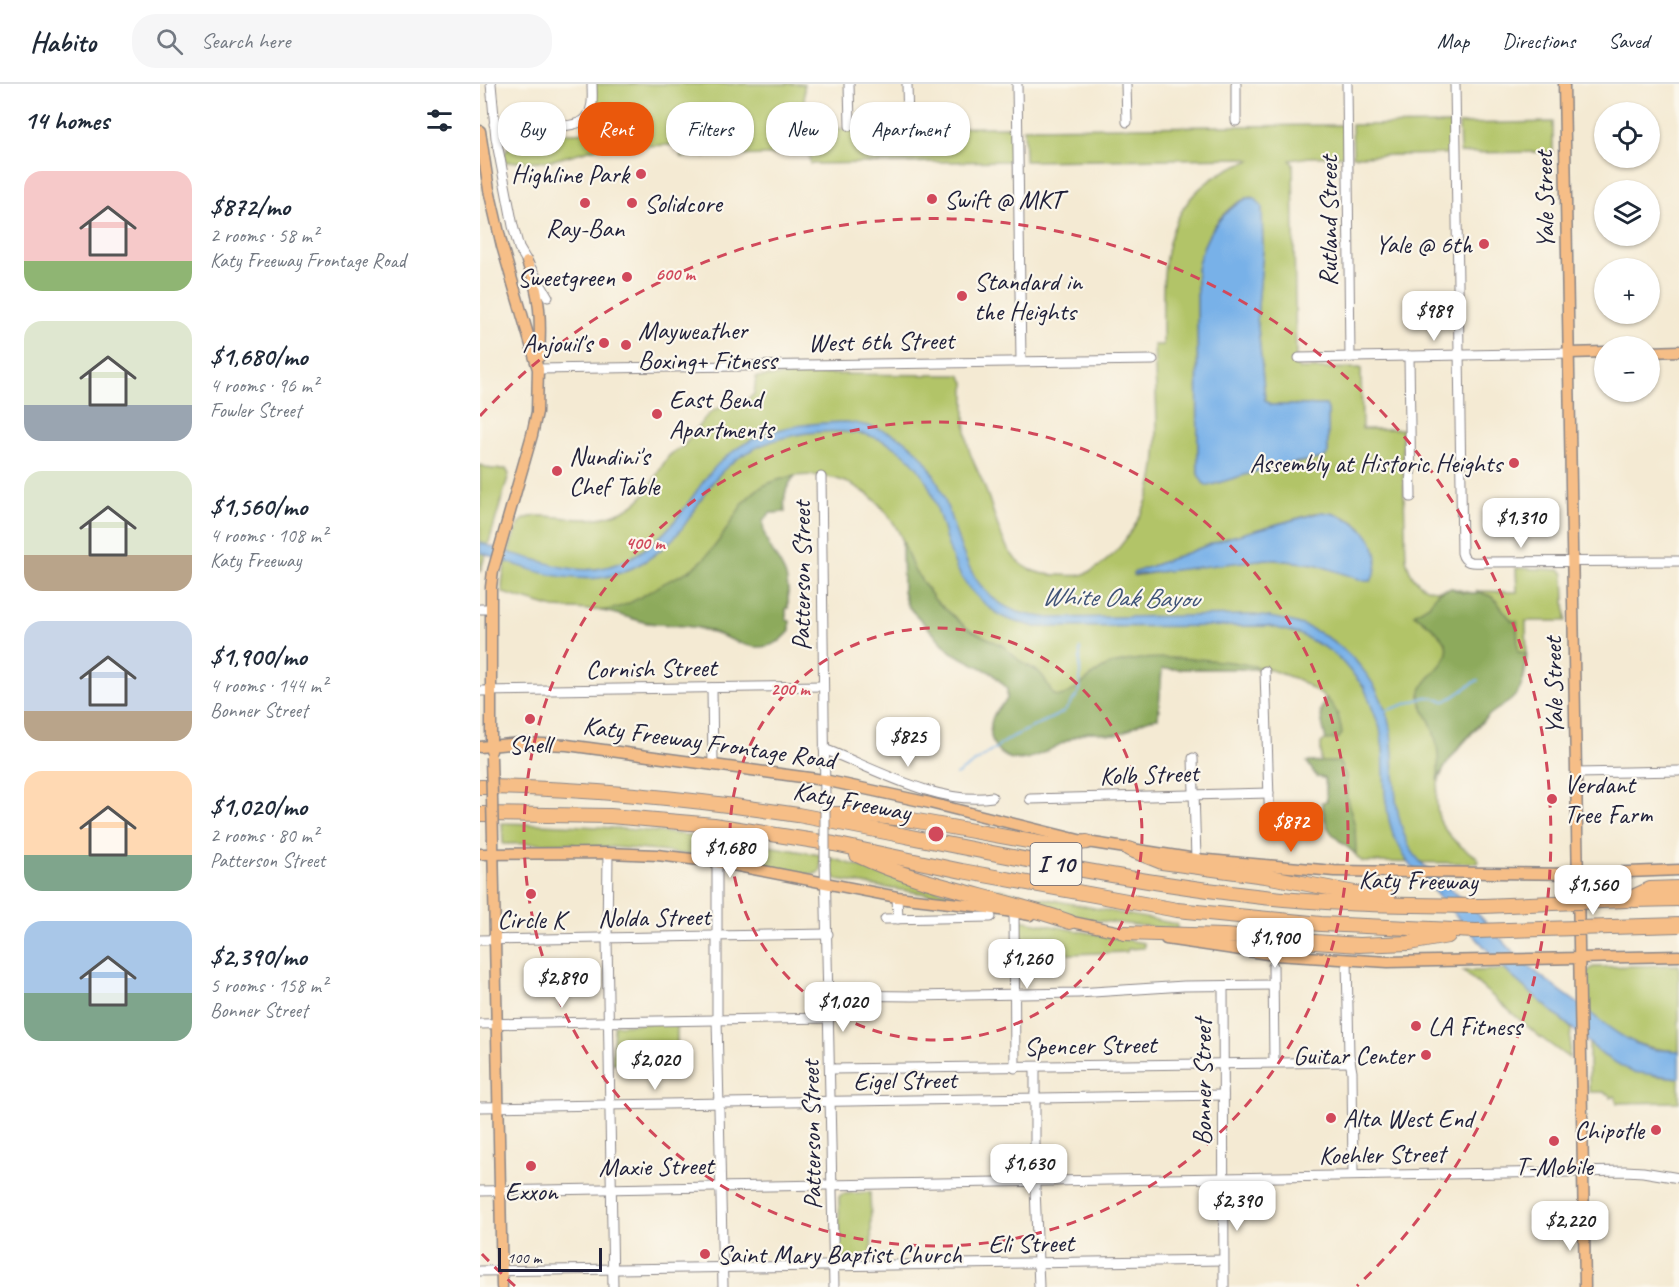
<!DOCTYPE html>
<meta charset="utf-8">
<style>
:root{--surface:#fff;--page:#f6f6f7;--text:#1f2937;--muted:#747a83;--line:#e0e1e3;--accent:#ea580c}
body{margin:0;font-family:Caveat,sans-serif;background:var(--page);color:var(--text);height:100vh;display:flex;flex-direction:column;font-size:22px;white-space:nowrap}
*{box-sizing:border-box;margin:0}
p{font-size:20px;color:var(--muted)}
.icon{flex:none;width:33px;height:33px;fill:none;stroke:currentColor;stroke-width:2;stroke-linecap:round;stroke-linejoin:round}
.map{position:relative;flex:1;overflow:hidden}
.side{display:flex;flex-direction:column;background:var(--surface);width:480px}
.side>*{flex:none}
.guide{position:absolute;left:18px;top:18px;width:570px;height:54px;display:flex;gap:12px}
.fabs{position:absolute;left:1114px;top:18px;display:grid;gap:12px}
.fabs a{display:grid;place-items:center;width:66px;height:66px;border-radius:50%;background:var(--surface);box-shadow:0 2px 4px #0004;font-size:30px}
.scale{position:absolute;left:18px;bottom:15px;width:104px;box-sizing:border-box;padding-left:6px;border:3px solid #22223b;border-top:0;font-size:16px;line-height:21px;white-space:nowrap;color:#22223b;-webkit-text-stroke:4px #fbf7ec;paint-order:stroke}
.price{position:absolute;translate:-50% -51px;padding:0 14px;border-radius:12px;background:#fff;color:#222;font-size:20px;line-height:39px;filter:drop-shadow(0 2px 3px #0008)}
.price::after{content:'';position:absolute;left:50%;top:36px;width:18px;height:14px;margin-left:-9px;background:inherit;clip-path:polygon(0 0,100% 0,50% 100%)}
.price.selected{background:var(--accent);color:#fff}
ul{padding:0;list-style:none}
li{display:flex;align-items:center;gap:18px;height:150px;padding:0 24px}
li span{display:grid;place-items:center;flex:none;width:168px;height:120px;border-radius:18px;color:#555}
li>.icon{margin-inline-start:auto}
span .icon{width:72px;height:72px;fill:#fffc;stroke-width:1}
li b{font-size:26px}
h2{display:flex;justify-content:space-between;align-items:center;height:72px;padding:0 24px;font-size:26px}
.chip{padding:0 21px;border-radius:24px;background:var(--surface);box-shadow:0 2px 4px #0004;font-size:21px;line-height:54px}
.chip.selected{background:var(--accent);color:#fff}
header{display:flex;align-items:center;gap:36px;box-sizing:border-box;height:84px;padding:0 30px;background:var(--surface);border-bottom:2px solid var(--line)}
header strong{font-size:28px}
nav{display:flex;gap:33px;margin-inline-start:auto;font-size:21px}
.search{width:420px;height:54px;background:var(--page);display:flex;align-items:center;gap:15px;box-sizing:border-box;padding:0 21px;border-radius:24px;color:var(--muted);font-size:22px}
main{display:flex;flex:1;min-height:0}
.map>svg:first-child{display:block}
.green{fill:#b2c468;stroke:#6a7352;stroke-width:1.5;fill-rule:evenodd}
.forest{fill:#8daa5c;stroke:#58664c;stroke-width:1.5}
.water{fill:#78b1e8;stroke:#4d6a92;stroke-width:1.5}
.lines{fill:none;stroke-linecap:round;stroke-linejoin:round}
.stream{stroke:#78b1e8;stroke-width:2}
.minor-casing{stroke:#8b8687;stroke-width:11}
.major-casing{stroke:#8b8687;stroke-width:13}
.highway-casing{stroke:#8b8687;stroke-width:16}
.minor{stroke:#fff;stroke-width:9}
.major{stroke:#f6be87;stroke-width:10}
.highway{stroke:#f6be87;stroke-width:14}
.minor-bridge-casing{stroke:#8b8687;stroke-width:11;stroke-linecap:butt}
.major-bridge-casing{stroke:#8b8687;stroke-width:13;stroke-linecap:butt}
.highway-bridge-casing{stroke:#8b8687;stroke-width:16;stroke-linecap:butt}
.minor-bridge{stroke:#fff;stroke-width:9}
.major-bridge{stroke:#f6be87;stroke-width:10}
.highway-bridge{stroke:#f6be87;stroke-width:14}
.ring{fill:none;stroke:#d1495b;stroke-width:3;stroke-dasharray:10 8}
.poi-dot{fill:#d1495b;stroke:#fbf7ec;stroke-width:2}
.labels{text-anchor:middle;stroke-width:4.5;stroke-linejoin:round;paint-order:stroke}
.shield{fill:#fbf7ec;stroke:#636270;stroke-width:1.5}
.shield-label{font-size:24px;font-weight:bold;fill:#22223b}
.poi-label{font-size:26px;fill:#22223b;stroke:#fbf7ec;text-anchor:start}
.street-label{font-size:26px;fill:#22223b;stroke:#fbf7ec}
.water-label{font-size:27px;font-style:italic;fill:#405478;stroke:#fbf7ec}
.centre{fill:#d1495b;stroke:#fbf7ec;stroke-width:3}
.ring-label{font-size:18px;text-anchor:middle;font-weight:bold;fill:#d1495b;stroke:#fbf7ec;stroke-width:4.5;stroke-linejoin:round;paint-order:stroke}
</style>
<header>
<strong>Habito</strong>
<div class="search"><svg class="icon" aria-label="search" viewBox="0 0 24 24"><circle cx="10" cy="10" r="6"/><path d="M15 15l6 6"/></svg>Search here</div>
<nav><a>Map</a><a>Directions</a><a>Saved</a></nav>
</header>
<main>
<section class="side">
<h2>14 homes<svg class="icon" aria-label="filters" viewBox="0 0 24 24"><path d="M4 7h16M4 17h16"/><circle cx="9" cy="7" r="2"/><circle cx="15" cy="17" r="2"/></svg></h2>
<ul>
<li><span style="background:linear-gradient(#f6c9c9 75%,#8fb573 0)"><svg class="icon" aria-label="home" viewBox="0 0 24 24"><path d="M3 11l9-7 9 7M6 9v11h12V9"/></svg></span><div><b>$872/mo</b><p>2 rooms · 58 m²</p><p>Katy Freeway Frontage Road</p></div></li>
<li><span style="background:linear-gradient(#dfe7d0 70%,#9aa5b1 0)"><svg class="icon" aria-label="home" viewBox="0 0 24 24"><path d="M3 11l9-7 9 7M6 9v11h12V9"/></svg></span><div><b>$1,680/mo</b><p>4 rooms · 96 m²</p><p>Fowler Street</p></div></li>
<li><span style="background:linear-gradient(#dfe7d0 70%,#b9a48a 0)"><svg class="icon" aria-label="home" viewBox="0 0 24 24"><path d="M3 11l9-7 9 7M6 9v11h12V9"/></svg></span><div><b>$1,560/mo</b><p>4 rooms · 108 m²</p><p>Katy Freeway</p></div></li>
<li><span style="background:linear-gradient(#c9d6e8 75%,#b9a48a 0)"><svg class="icon" aria-label="home" viewBox="0 0 24 24"><path d="M3 11l9-7 9 7M6 9v11h12V9"/></svg></span><div><b>$1,900/mo</b><p>4 rooms · 144 m²</p><p>Bonner Street</p></div></li>
<li><span style="background:linear-gradient(#ffd9b3 70%,#7fa58c 0)"><svg class="icon" aria-label="home" viewBox="0 0 24 24"><path d="M3 11l9-7 9 7M6 9v11h12V9"/></svg></span><div><b>$1,020/mo</b><p>2 rooms · 80 m²</p><p>Patterson Street</p></div></li>
<li><span style="background:linear-gradient(#a9c7e8 60%,#7fa58c 0)"><svg class="icon" aria-label="home" viewBox="0 0 24 24"><path d="M3 11l9-7 9 7M6 9v11h12V9"/></svg></span><div><b>$2,390/mo</b><p>5 rooms · 158 m²</p><p>Bonner Street</p></div></li>
</ul>
</section>
<div class="map">
<svg width="1199" height="1203" viewBox="0 0 1199 1203">
<rect width="100%" height="100%" fill="#fbf7ec"/>
<filter id="ink" filterUnits="userSpaceOnUse"><feTurbulence type="fractalNoise" baseFrequency=".0167" numOctaves="2"/><feDisplacementMap in="SourceGraphic" scale="12" xChannelSelector="R" yChannelSelector="G"/><feConvolveMatrix kernelMatrix="1 2 1 2 8 2 1 2 1" color-interpolation-filters="sRGB"/></filter>
<filter id="wash" filterUnits="userSpaceOnUse"><feTurbulence type="fractalNoise" baseFrequency=".008" numOctaves="4" result="noise"/><feDisplacementMap in="SourceGraphic" scale="24" xChannelSelector="R" yChannelSelector="G"/><feGaussianBlur stdDeviation="1.35" result="paint"/><feColorMatrix in="noise" values="0 0 0 0 0 0 0 0 0 0 0 0 0 0 0 0 0 1.4 0 .05"/><feComposite in="paint" operator="in"/></filter>
<g filter="url(#wash)">
<rect width="100%" height="100%" fill="#f4ead3"/>
<!-- green -->
<g class="green">
<path d="M115 0H324L325 45 531 43V77L330 80 329 70 201 73 200 61 153 62 131 60 70 77 25 78 24 71 35 51 116 48Z"/>
<path d="M1073 38V68L980 69 979 40Z"/>
<path d="M971 40 972 70 873 72 872 41Z"/>
<path d="M864 41V72L829 73 810 76 813 80 816 282 819 285 881 284 882 345H922L926 474C929 490 939 506 957 506 962 506 967 504 972 504 983 506 987 510 1000 509L996 507 1037 508 1036 484 1081 486 1084 490 1086 537H1046C1046 558 1050 587 1039 606 1032 618 1021 621 1011 629 1003 636 996 645 989 653 967 677 951 695 958 730 961 744 974 758 986 766 991 770 997 770 999 777L998 779 883 778C878 776 877 772 873 768 852 746 846 752 842 718L847 717 845 694 837 693 827 678H841V659L846 655 840 627 846 614 819 596 788 585H682L678 634C659 635 656 644 640 649 629 653 616 645 604 649 579 657 538 694 516 664 508 653 509 635 518 625 521 621 525 619 527 615V604L512 589 471 568 431 526 426 519 423 507 422 455C402 410 364 387 315 392 305 403 303 414 305 428L290 429 283 437C283 462 296 469 305 490 309 500 308 513 308 524H306V536L310 537V547L300 557 290 561 274 563 215 543 167 539 130 527 74 524 23 509C19 498 33 444 43 436 55 427 91 436 106 435 119 435 131 432 142 427 170 414 172 395 188 373 192 368 198 366 203 362 213 352 219 339 229 330 243 317 258 326 274 310L276 293 330 290 480 291 485 298C485 317 484 338 487 357 489 373 500 389 505 404 513 423 518 451 530 468 541 484 558 491 577 491 585 491 596 493 604 490 635 479 661 437 670 407 682 367 675 304 674 261H683C682 178 678 107 771 76L763 74 545 77 544 44ZM771 113 782 123 783 166 777 233 785 316 791 321H846L848 326V369L844 374 779 386 732 401 718 390 717 185C723 156 740 122 771 113ZM836 429C871 425 901 452 895 488L871 492 835 480 787 475 737 479 654 492 653 489 747 454Z"/>
<path d="M0 381 11 385H26L29 390 0 489Z"/>
<path d="M22 739C129 741 235 751 340 771L341 787 335 790H323C247 776 171 762 93 762V759L23 760Z"/>
<path d="M351 774 472 810V814L357 796 352 789Z"/>
<path d="M490 800 697 840V846L612 836 489 805Z"/>
<path d="M540 836 664 859V864L648 865 647 868 536 872 538 837Z"/>
<path d="M1199 881V967C1157 965 1142 954 1109 929L1107 888 1113 883Z"/>
<path d="M1025 886 1091 944 1089 974 1060 953 983 887Z"/>
<path d="M197 938V979H132L134 941Z"/>
<path d="M1109 959 1124 972 1176 992 1199 994V1018L1137 1019 1135 1012 1130 1014V1011L1123 1008H1109Z"/>
<path d="M390 1108 392 1175H363L360 1172 359 1113 362 1110Z"/>
</g>
<!-- forest -->
<g class="forest">
<path d="M315 392C305 403 303 413 305 428L290 429 283 437C282 459 297 471 305 490 309 500 308 513 308 524H306V536L310 537V547C302 557 291 563 278 563 262 563 241 550 225 545 205 540 185 542 165 538 149 535 135 528 120 527 146 524 158 514 179 502 199 490 213 489 229 469 263 431 256 402 315 392Z"/>
<path d="M422 455 433 484 455 516 487 544 523 562 540 577 559 588 564 594 573 610 577 612C593 613 610 589 627 582 665 568 748 575 788 585H682L678 634C659 635 656 644 640 649 629 653 616 645 604 649 579 657 538 694 516 664 508 653 509 635 518 625 521 621 525 619 527 615V604L512 589 471 568 428 522 423 507Z"/>
<path d="M971 504 983 509H1002L1013 513 1032 537H1037L1038 568 1046 569C1045 581 1045 594 1040 605 1033 618 1022 621 1012 629 995 641 965 678 957 697 960 677 958 657 950 638 946 630 940 622 940 613 940 589 981 580 962 554 954 544 945 537 934 530L949 521 958 508Z"/>
<path d="M846 614C858 625 860 636 862 650L858 655 846 656C843 641 837 628 846 614Z"/>
<path d="M827 678H859L866 692 867 714 875 742 876 770C852 751 845 749 842 718L847 717 845 694 837 693Z"/>
</g>
<!-- water -->
<g class="water">
<path d="M767 114H775L782 123 783 166 777 233 785 316 791 321H846L848 326V369L844 374 795 382 728 402 723 399 718 390 717 185C723 154 739 129 767 114Z"/>
<path d="M367 338C388 341 411 346 428 359 485 403 463 505 541 529 550 532 560 532 569 534L774 531C792 533 811 536 827 543 870 561 904 602 911 649 916 687 911 724 928 760 939 783 970 803 988 820 1007 838 1023 859 1042 876 1060 893 1082 908 1103 923 1124 940 1145 958 1172 965 1180 967 1190 966 1199 967V994L1152 988 1124 972 1030 891 928 779 913 750 909 736 905 711 903 665 900 644 884 603 858 573 844 563 819 550 789 542 556 543C546 540 534 538 525 534 513 528 499 515 490 505 455 463 468 401 419 366 406 357 393 351 377 349 327 343 270 355 236 394 222 411 213 431 200 447 180 471 150 490 119 494 78 498 38 482 0 468V458C17 466 35 470 52 475 64 478 76 482 88 484 134 493 175 464 201 429 216 409 227 388 247 372 282 343 323 339 367 338Z"/>
<path d="M842 428C876 430 911 462 891 497H885L835 480 787 475 653 491V489L747 454Z"/>
</g>
<g class="lines">
<!-- stream -->
<g class="stream">
<path d="M905 627 946 613C953 612 957 617 965 617 971 616 990 600 998 596"/>
<path d="M476 691 532 653 584 628 598 610 600 599V564"/>
</g>
</g>
</g>
<g filter="url(#ink)">
<g class="lines">
<!-- minor casing -->
<g class="minor-casing">
<g id="minor">
<path d="M11 0 16 54 33 142 39 164 68 213"/>
<path d="M369 0 370 42"/>
<path d="M427 0 428 42"/>
<path d="M537 0 541 277"/>
<path d="M646 0 647 38"/>
<path d="M756 0V37"/>
<path d="M867 0 870 273"/>
<path d="M975 0 982 469C985 481 995 478 1005 478L1199 477"/>
<path d="M14 40C34 41 96 49 107 33 114 23 112 11 112 0"/>
<path d="M929 272 931 413"/>
<path d="M819 274 1089 269"/>
<path d="M58 285 673 276"/>
<path d="M341 393 345 714"/>
<path d="M0 525H10"/>
<path d="M785 587 790 748"/>
<path d="M232 604 233 681"/>
<path d="M0 607 343 602"/>
<path d="M344 665C393 684 459 722 512 713"/>
<path d="M713 674 716 775"/>
<path d="M1097 689 1199 687"/>
<path d="M550 715 789 709"/>
<path d="M128 769 127 855 133 1203"/>
<path d="M345 777 354 1203"/>
<path d="M237 778V935L243 1203"/>
<path d="M417 813 418 835"/>
<path d="M534 828 535 984"/>
<path d="M405 835 511 833"/>
<path d="M0 856 348 850"/>
<path d="M867 876 869 971 872 988 873 1091"/>
<path d="M793 882 794 978"/>
<path d="M743 902 744 1203"/>
<path d="M349 911 433 912 598 909 704 902 793 901"/>
<path d="M0 940 350 934"/>
<path d="M555 983V1104L559 1203"/>
<path d="M351 985 870 978"/>
<path d="M0 1023 743 1011"/>
<path d="M0 1107 1145 1087 1163 1088 1199 1094"/>
<path d="M0 1187 743 1176"/>
</g>
</g>
<!-- major casing -->
<g class="major-casing">
<g id="major">
<path d="M1084 0 1105 1203"/>
<path d="M0 47 9 106 22 162 58 285 57 328 52 351 13 487 11 503V667"/>
<path d="M47 178C61 210 61 239 59 273"/>
<path d="M1170 268 1199 267"/>
<path d="M1089 269 1125 268"/>
<path d="M0 663 40 659 87 661 344 696 450 719 607 758 716 775 854 787 1098 790 1199 786"/>
<path d="M13 756 22 1203"/>
<path d="M0 770 128 769 177 771 237 778 417 813 496 822 550 831"/>
<path d="M583 836 650 850"/>
<path d="M686 855 795 871 908 878 1199 872"/>
</g>
</g>
<!-- highway casing -->
<g class="highway-casing">
<g id="highway">
<path d="M0 703C107 704 212 715 318 731 467 759 616 793 766 811 845 821 924 821 1003 822"/>
<path d="M0 730 130 732 234 741 354 760 482 787 697 826 841 840 996 847"/>
<path d="M347 730H379L432 736 576 762 607 758"/>
<path d="M649 765 682 778 785 792 875 809 908 813"/>
<path d="M377 771C443 803 520 813 590 838"/>
<path d="M1146 816 1170 805 1199 804"/>
<path d="M1154 816 1199 815"/>
<path d="M644 849 744 852 879 861 929 859 968 852"/>
</g>
</g>
<!-- minor -->
<use href="#minor" class="minor"/>
<!-- major -->
<use href="#major" class="major"/>
<!-- highway -->
<use href="#highway" class="highway"/>
<!-- minor-bridge casing -->
<g class="minor-bridge-casing">
<path id="minor-bridge" d="M345 714V777"/>
</g>
<!-- major-bridge casing -->
<g class="major-bridge-casing">
<path id="major-bridge" d="M11 673 13 756"/>
</g>
<!-- highway-bridge casing -->
<g class="highway-bridge-casing">
<g id="highway-bridge">
<path d="M1003 822 1146 816"/>
<path d="M996 847 1199 841"/>
</g>
</g>
<!-- minor-bridge -->
<use href="#minor-bridge" class="minor-bridge"/>
<!-- major-bridge -->
<use href="#major-bridge" class="major-bridge"/>
<!-- highway-bridge -->
<use href="#highway-bridge" class="highway-bridge"/>
</g>
</g>
<!-- distance rings -->
<g class="ring">
<circle cx="456" cy="750" r="206"/>
<circle cx="456" cy="750" r="412"/>
<path d="M35 1202A618 618 0 0 1 0 1168M0 332A618 618 0 1 1 877 1202"/>
</g>
<!-- markers -->
<g class="poi-dot">
<circle cx="161" cy="90" r="6"/>
<circle cx="452" cy="115" r="6"/>
<circle cx="105" cy="119" r="6"/>
<circle cx="152" cy="119" r="6"/>
<circle cx="1004" cy="160" r="6"/>
<circle cx="147" cy="193" r="6"/>
<circle cx="482" cy="212" r="6"/>
<circle cx="124" cy="259" r="6"/>
<circle cx="146" cy="261" r="6"/>
<circle cx="177" cy="330" r="6"/>
<circle cx="1034" cy="379" r="6"/>
<circle cx="77" cy="387" r="6"/>
<circle cx="50" cy="635" r="6"/>
<circle cx="1072" cy="715" r="6"/>
<circle cx="51" cy="810" r="6"/>
<circle cx="936" cy="942" r="6"/>
<circle cx="946" cy="971" r="6"/>
<circle cx="851" cy="1034" r="6"/>
<circle cx="1176" cy="1046" r="6"/>
<circle cx="1074" cy="1057" r="6"/>
<circle cx="51" cy="1082" r="6"/>
<circle cx="225" cy="1170" r="6"/>
</g>
<g class="labels">
<!-- shield labels -->
<rect class="shield" x="550.5" y="759" width="51" height="42" rx="4.5"/>
<g class="shield-label">
<text x="576" y="788">I 10</text>
</g>
<!-- poi labels -->
<g class="poi-label">
<text x="149" y="99" text-anchor="end">Highline Park</text>
<text x="464" y="124">Swift @ MKT</text>
<text x="164" y="128">Solidcore</text>
<text x="105" y="153" text-anchor="middle">Ray-Ban</text>
<text x="992" y="169" text-anchor="end">Yale @ 6th</text>
<text x="135" y="202" text-anchor="end">Sweetgreen</text>
<text x="494" y="206">Standard in<tspan x="494" dy="30">the Heights</tspan></text>
<text x="158" y="255">Mayweather<tspan x="158" dy="30">Boxing+ Fitness</tspan></text>
<text x="112" y="268" text-anchor="end">Anjouil's</text>
<text x="189" y="324">East Bend<tspan x="189" dy="30">Apartments</tspan></text>
<text x="89" y="381">Nundini's<tspan x="89" dy="30">Chef Table</tspan></text>
<text x="1022" y="388" text-anchor="end">Assembly at Historic Heights</text>
<text x="50" y="669" text-anchor="middle">Shell</text>
<text x="1084" y="709">Verdant<tspan x="1084" dy="30">Tree Farm</tspan></text>
<text x="51" y="844" text-anchor="middle">Circle K</text>
<text x="948" y="951">LA Fitness</text>
<text x="934" y="980" text-anchor="end">Guitar Center</text>
<text x="863" y="1043">Alta West End</text>
<text x="1164" y="1055" text-anchor="end">Chipotle</text>
<text x="1074" y="1091" text-anchor="middle">T-Mobile</text>
<text x="51" y="1116" text-anchor="middle">Exxon</text>
<text x="237" y="1179">Saint Mary Baptist Church</text>
</g>
<!-- street labels -->
<g class="street-label">
<text transform="translate(1064 116) rotate(-91)" y="9">Yale Street</text>
<text transform="translate(848 137) rotate(-90)" y="9">Rutland Street</text>
<text transform="translate(401 257) rotate(-1)" y="9">West 6th Street</text>
<text transform="translate(321 492) rotate(-90)" y="9">Patterson Street</text>
<text transform="translate(171 584) rotate(-1)" y="9">Cornish Street</text>
<text transform="translate(1073 602) rotate(-91)" y="9">Yale Street</text>
<text transform="translate(229 658) rotate(8)" y="9">Katy Freeway Frontage Road</text>
<text transform="translate(669 690) rotate(-2)" y="9">Kolb Street</text>
<text transform="translate(372 717) rotate(11)" y="9">Katy Freeway</text>
<text transform="translate(938 796) rotate(1)" y="9">Katy Freeway</text>
<text transform="translate(174 833) rotate(-1)" y="9">Nolda Street</text>
<text transform="translate(610 961) rotate(-1)" y="9">Spencer Street</text>
<text transform="translate(425 996) rotate(-1)" y="9">Eigel Street</text>
<text transform="translate(722 998) rotate(-90)" y="9">Bonner Street</text>
<text transform="translate(331 1051) rotate(-91)" y="9">Patterson Street</text>
<text transform="translate(902 1070) rotate(-1)" y="9">Koehler Street</text>
<text transform="translate(176 1082) rotate(-1)" y="9">Maxie Street</text>
<text transform="translate(551 1159) rotate(-1)" y="9">Eli Street</text>
</g>
<!-- water labels -->
<g class="water-label">
<text transform="translate(640 513) rotate(1)" y="9">White Oak Bayou</text>
</g>
</g>
<circle cx="456" cy="750" r="9" class="centre"/>
<g class="ring-label">
<text x="195" y="196">600 m</text>
<text x="165" y="465">400 m</text>
<text x="310" y="611">200 m</text>
</g>
</svg>
<div class="fabs">
<a><svg class="icon" aria-label="locate" viewBox="0 0 24 24"><circle cx="12" cy="12" r="6"/><path d="M12 2v4M12 18v4M2 12h4M18 12h4"/></svg></a>
<a><svg class="icon" aria-label="layers" viewBox="0 0 24 24"><path d="M12 4l9 5-9 5-9-5zM3 14l9 5 9-5"/></svg></a>
<a>+</a>
<a>−</a>
</div>
<div class="scale">100 m</div>
<b class="price" style="left:954px;top:258px">$989</b>
<b class="price" style="left:1041px;top:465px">$1,310</b>
<b class="price" style="left:428px;top:684px">$825</b>
<b class="price selected" style="left:811px;top:769px">$872</b>
<b class="price" style="left:250px;top:795px">$1,680</b>
<b class="price" style="left:1113px;top:832px">$1,560</b>
<b class="price" style="left:795px;top:885px">$1,900</b>
<b class="price" style="left:547px;top:906px">$1,260</b>
<b class="price" style="left:82px;top:925px">$2,890</b>
<b class="price" style="left:363px;top:949px">$1,020</b>
<b class="price" style="left:175px;top:1007px">$2,020</b>
<b class="price" style="left:549px;top:1111px">$1,630</b>
<b class="price" style="left:757px;top:1148px">$2,390</b>
<b class="price" style="left:1090px;top:1168px">$2,220</b>
<div class="guide">
<a class="chip">Buy</a>
<a class="chip selected">Rent</a>
<a class="chip">Filters</a>
<a class="chip">New</a>
<a class="chip">Apartment</a>
</div>
</div>
</main>
